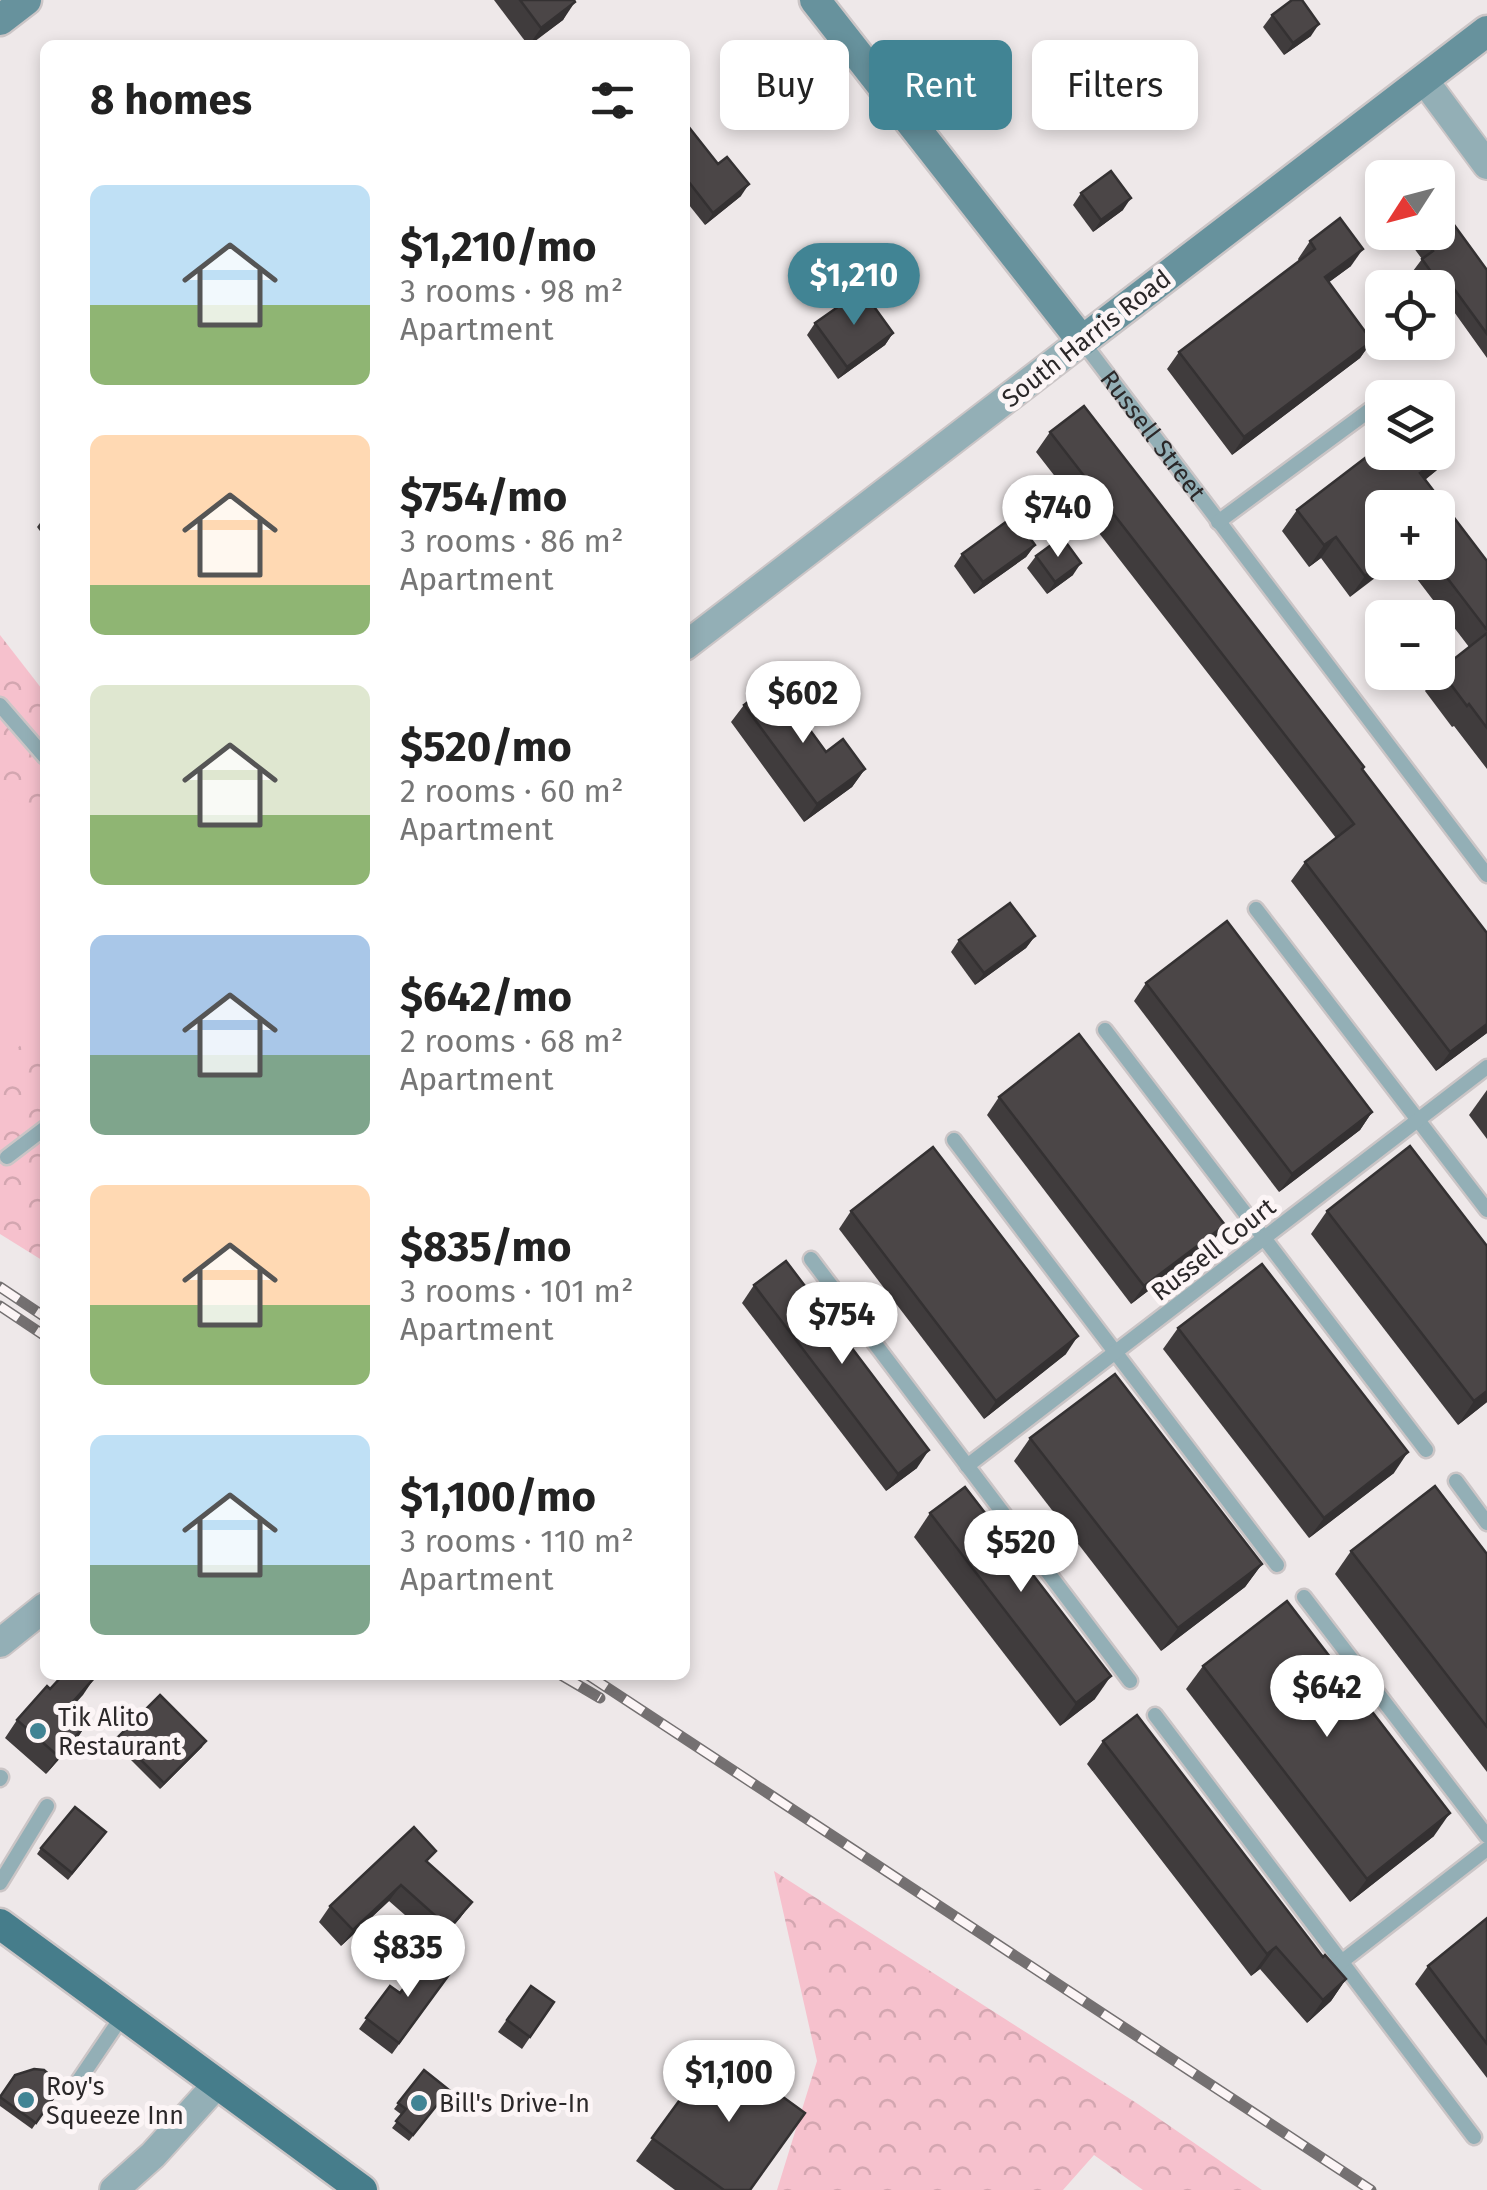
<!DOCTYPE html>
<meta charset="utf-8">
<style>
:root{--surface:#fff;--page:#f2f2f2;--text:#222;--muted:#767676;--accent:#418494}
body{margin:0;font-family:"Fira Sans",sans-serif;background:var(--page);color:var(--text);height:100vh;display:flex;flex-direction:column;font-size:38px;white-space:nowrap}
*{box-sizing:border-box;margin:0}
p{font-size:32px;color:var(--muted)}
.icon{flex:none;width:55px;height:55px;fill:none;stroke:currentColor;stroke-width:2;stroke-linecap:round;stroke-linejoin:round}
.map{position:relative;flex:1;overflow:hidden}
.sheet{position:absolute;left:40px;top:40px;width:650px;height:1640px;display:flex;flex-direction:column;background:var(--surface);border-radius:15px;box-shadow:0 5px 15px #0003}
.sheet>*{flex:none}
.banner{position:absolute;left:720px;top:40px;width:615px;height:90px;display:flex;gap:20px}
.needle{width:65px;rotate:234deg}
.tools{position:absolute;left:1365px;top:160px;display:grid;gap:20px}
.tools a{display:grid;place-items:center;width:90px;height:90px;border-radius:15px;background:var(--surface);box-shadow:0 5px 15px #0003;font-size:50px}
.price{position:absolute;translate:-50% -85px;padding:0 22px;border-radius:35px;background:#fff;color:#222;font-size:32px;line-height:65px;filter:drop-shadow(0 2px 5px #0008)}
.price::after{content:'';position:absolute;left:50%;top:60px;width:30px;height:22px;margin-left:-15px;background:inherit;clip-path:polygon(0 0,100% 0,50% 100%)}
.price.selected{background:var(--accent);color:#fff}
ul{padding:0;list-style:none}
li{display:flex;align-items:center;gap:30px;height:250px;padding:0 50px}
li span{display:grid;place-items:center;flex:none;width:280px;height:200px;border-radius:15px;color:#555}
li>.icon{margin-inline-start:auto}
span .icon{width:120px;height:120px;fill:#fffc;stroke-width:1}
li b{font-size:42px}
h2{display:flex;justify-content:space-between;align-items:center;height:120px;padding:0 50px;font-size:42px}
.tag{padding:0 35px;border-radius:15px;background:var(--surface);box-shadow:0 5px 15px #0003;font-size:35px;line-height:90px}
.tag.selected{background:var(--accent);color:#fff}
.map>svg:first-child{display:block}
.forest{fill:url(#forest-crowns)}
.garden{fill:#f6c1cd}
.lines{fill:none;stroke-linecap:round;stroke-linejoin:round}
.lane-casing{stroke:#cbc5c6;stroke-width:19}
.street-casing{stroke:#cbc5c6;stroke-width:32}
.secondary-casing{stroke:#cbc5c6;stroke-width:35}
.primary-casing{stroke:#cbc5c6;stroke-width:35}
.lane{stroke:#93afb6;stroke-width:14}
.street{stroke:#93afb6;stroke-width:28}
.secondary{stroke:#67929d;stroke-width:30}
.primary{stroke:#467d8b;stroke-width:30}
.rail-casing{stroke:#747071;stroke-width:11}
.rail{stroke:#fcf5f6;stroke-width:8;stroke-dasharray:22;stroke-linecap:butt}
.wall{fill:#403c3d}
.shaded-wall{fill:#343132}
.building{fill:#4b4647;stroke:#343132;stroke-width:2.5}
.poi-dot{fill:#418494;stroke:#fcf5f6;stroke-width:4}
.labels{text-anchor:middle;stroke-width:10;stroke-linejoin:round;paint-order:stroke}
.street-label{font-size:25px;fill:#2b2829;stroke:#fcf5f6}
.poi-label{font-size:25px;fill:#2b2829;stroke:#fcf5f6;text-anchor:start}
</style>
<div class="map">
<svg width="1487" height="2190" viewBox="0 0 1487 2190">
<defs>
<pattern id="forest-crowns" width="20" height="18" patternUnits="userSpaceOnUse" patternTransform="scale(2.5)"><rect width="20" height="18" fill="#f6c1cd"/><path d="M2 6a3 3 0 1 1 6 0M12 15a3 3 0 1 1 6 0" fill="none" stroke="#d3a6b0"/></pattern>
</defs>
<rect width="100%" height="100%" fill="#eee8e9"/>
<!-- forest -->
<g class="forest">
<path d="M0 635 45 693V1262L0 1234Z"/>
<path d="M774 1871 1138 2104 1262 2190H1143L1094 2155 1063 2190H777L817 2061Z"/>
</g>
<!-- garden -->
<path class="garden" d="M0 799 45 810V1020L0 1066Z"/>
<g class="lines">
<!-- lane casing -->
<g class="lane-casing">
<g id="lane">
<path id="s1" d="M1082 341 1487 875"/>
<path d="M1218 522 1382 401"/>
<path d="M0 705 45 757"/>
<path d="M1256 909 1487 1210"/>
<path d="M1105 1030 1426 1450"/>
<path d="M954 1140 1277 1565"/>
<path d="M7 1157 45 1128"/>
<path d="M811 1259 1130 1681"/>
<path d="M967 1466 1487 1067"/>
<path d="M1456 1481 1487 1523"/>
<path d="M1304 1597 1487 1836"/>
<path d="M1155 1715 1474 2137"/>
<path d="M0 1779 1 1777"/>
<path d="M0 1883 47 1806"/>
<path d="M1340 1963 1487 1849"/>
<path d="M73 2089 123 2015"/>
</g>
</g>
<!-- street casing -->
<g class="street-casing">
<g id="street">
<path d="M1424 80 1487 165"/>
<path d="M685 646 1082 341"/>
<path d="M0 1643 45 1607"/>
<path d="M114 2190 153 2155 218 2083"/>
</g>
</g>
<!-- secondary casing -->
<g class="secondary-casing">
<g id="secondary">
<path d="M815 0 1082 341 1487 31"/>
<path d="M0 20 26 0"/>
</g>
</g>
<!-- primary casing -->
<g class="primary-casing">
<path id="primary" d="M0 1924 362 2190"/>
</g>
<!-- lane -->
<use href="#lane" class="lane"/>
<!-- street -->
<use href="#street" class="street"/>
<!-- secondary -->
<use href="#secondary" class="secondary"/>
<!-- primary -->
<use href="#primary" class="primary"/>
<!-- rail casing -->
<g class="rail-casing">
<g id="rail">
<path d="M0 1287 45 1317"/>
<path d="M0 1306 45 1336"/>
<path d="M561 1675 600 1698"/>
<path d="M588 1675 1371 2190"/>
</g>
</g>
<!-- rail -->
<use href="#rail" class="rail"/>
</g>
<!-- wall -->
<g class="wall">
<path d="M494 0H574L563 20 530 45H528Z"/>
<path d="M1272 15 1311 36 1284 55 1263 27Z"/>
<path d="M685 129 718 164 741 196 705 225 685 200Z"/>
<path d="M1438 188 1447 202 1442 209 1487 270V358L1447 302 1440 308 1438 305V288H1425L1413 271 1422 259 1402 232H1438Z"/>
<path d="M1081 193 1123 210 1093 232 1073 205Z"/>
<path d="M1310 241 1351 266 1329 282 1372 341 1360 358 1232 455 1167 369 1179 352 1299 261 1298 259Z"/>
<path d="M815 323 893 333 885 345 838 379 807 335Z"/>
<path d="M1050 432 1362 769 1487 933V1033L1436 1071 1291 881 1305 862 1336 838 1036 452Z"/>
<path d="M1437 470 1425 480 1487 561V769L1454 726 1452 727 1425 691 1440 670 1469 647 1404 562H1438V508L1350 597 1321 558 1309 567 1282 531 1297 510Z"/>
<path d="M45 516V538L37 527Z"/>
<path d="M1035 545 1026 557 974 594 954 566 962 554Z"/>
<path d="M1036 556 1073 575 1047 594 1027 568Z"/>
<path d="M744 705 826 752 865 769 852 787 804 822 731 722Z"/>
<path d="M1035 936 1026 948 975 985 951 952 959 940Z"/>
<path d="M1146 983 1372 1112 1360 1130 1279 1192 1134 1001Z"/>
<path d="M1487 1090V1139L1469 1115Z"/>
<path d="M999 1097 1225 1225 1212 1242 1131 1304 987 1115Z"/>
<path d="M851 1211 1066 1354 984 1419 839 1229Z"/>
<path d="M1327 1211 1487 1246V1402L1458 1425 1311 1234Z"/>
<path d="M754 1285 917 1468 886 1491 742 1303Z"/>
<path d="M1178 1328 1394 1473 1309 1538 1163 1349Z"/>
<path d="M1030 1438 1262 1564 1245 1587 1161 1651 1014 1461Z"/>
<path d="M930 1513 1095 1699 1060 1726 914 1537Z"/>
<path d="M1351 1551 1487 1554V1772L1335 1574Z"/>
<path d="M1203 1666 1434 1836 1350 1902 1186 1689Z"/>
<path d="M95 1677 71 1708 88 1722 76 1740 46 1774 5 1738 17 1720 50 1689Z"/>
<path d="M118 1737 202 1747 160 1789 114 1743Z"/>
<path d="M1103 1741 1346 1979 1331 2001 1307 2023 1260 1969 1251 1976 1087 1764Z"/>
<path d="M102 1838 68 1880 37 1854 41 1848Z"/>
<path d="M428 1863 472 1902 460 1918 438 1944 389 1901 341 1946 319 1922 330 1906Z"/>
<path d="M1487 1918V2078L1415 1984 1428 1966Z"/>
<path d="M451 1972 392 2054 359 2029 390 1986 400 1993Z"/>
<path d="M531 1986 554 2002 522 2049 498 2032Z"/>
<path d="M717 2049 750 2190H675L636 2161Z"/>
<path d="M424 2070 449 2090 409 2141 392 2128 402 2115 394 2109Z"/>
<path d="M0 2096 54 2097 32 2129 0 2106Z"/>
</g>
<!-- shaded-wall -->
<g class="shaded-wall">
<path d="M575 2 563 20 529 45 541 28Z"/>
<path d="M1319 24 1311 36 1284 55 1293 43Z"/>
<path d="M749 184 741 196 705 225 713 213Z"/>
<path d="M1131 198 1123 210 1093 232 1101 220Z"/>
<path d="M1363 249 1351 266 1313 294 1325 277Z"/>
<path d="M1455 290 1447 302 1440 308 1448 296Z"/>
<path d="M893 333 885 345 838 379 847 367Z"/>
<path d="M1372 341 1360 358 1232 455 1244 437Z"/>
<path d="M1452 449 1437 470 1405 495 1420 473Z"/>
<path d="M1336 537 1321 558 1309 567 1324 545Z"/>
<path d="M1035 545 1026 557 974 594 983 582Z"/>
<path d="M1382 562H1396L1350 597 1365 576Z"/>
<path d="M1081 563 1073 575 1047 594 1055 582Z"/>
<path d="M865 769 852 787 804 822 817 804Z"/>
<path d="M1035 936 1026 948 975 985 984 973Z"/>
<path d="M1487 1024V1033L1436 1071 1450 1052Z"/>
<path d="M1372 1112 1360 1130 1279 1192 1292 1174Z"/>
<path d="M1225 1225 1212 1242 1131 1304 1144 1286Z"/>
<path d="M1078 1336 1066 1354 984 1419 996 1401Z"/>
<path d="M1487 1391V1402L1458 1425 1474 1401Z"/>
<path d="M929 1450 917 1468 886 1491 898 1474Z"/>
<path d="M1408 1452 1394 1473 1309 1538 1324 1518Z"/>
<path d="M1262 1564 1245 1587 1161 1651 1178 1628Z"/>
<path d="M1111 1676 1095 1699 1060 1726 1076 1703Z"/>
<path d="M95 1677 83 1695 57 1724 69 1706Z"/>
<path d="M88 1722 76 1740 46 1774 58 1756Z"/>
<path d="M206 1741 202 1747 160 1789 164 1783Z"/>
<path d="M1450 1813 1434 1836 1350 1902 1367 1879Z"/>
<path d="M401 1885 389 1901 341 1946 353 1930Z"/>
<path d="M472 1902 460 1918 438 1944 449 1928Z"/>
<path d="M1276 1947 1260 1969 1251 1976 1267 1954Z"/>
<path d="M1346 1979 1331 2001 1307 2023 1323 2000Z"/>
</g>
<!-- building -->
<g class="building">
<path d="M520 0H574L575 2 541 28Z"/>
<path d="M1292 0H1302L1319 24 1293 43 1272 15Z"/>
<path d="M688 126 718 164 727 157 749 184 713 213 685 177V129Z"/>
<path d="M1421 165 1430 178H1403Z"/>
<path d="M1111 171 1131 198 1101 220 1081 193Z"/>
<path d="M1438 188 1447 202 1441 207 1487 270V334L1455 290 1448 296 1422 259 1433 251 1419 232H1438Z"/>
<path d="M1340 218 1363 249 1325 277 1372 341 1244 437 1179 352 1315 249 1310 241Z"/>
<path d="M862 290 893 333 847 367 815 323Z"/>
<path d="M1084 406 1364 767 1362 769 1487 933V1024L1450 1052 1305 862 1354 824 1050 432Z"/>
<path d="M1438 429 1452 449 1420 473 1487 561V630L1435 562H1438V508H1382V562L1365 576 1336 537 1324 545 1297 510 1382 445V452H1438Z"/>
<path d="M1014 516 1035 545 983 582 962 554Z"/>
<path d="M1062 537 1081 563 1055 582 1036 556Z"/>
<path d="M1487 633V728L1469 704 1467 706 1440 670Z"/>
<path d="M775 682 826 752 843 739 865 769 817 804 744 705Z"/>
<path d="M1010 903 1035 936 984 973 959 940Z"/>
<path d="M1227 921 1372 1112 1292 1174 1146 983Z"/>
<path d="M1079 1034 1225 1225 1144 1286 999 1097Z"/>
<path d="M1410 1146 1487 1246V1391L1474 1401 1327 1211Z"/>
<path d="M933 1147 1078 1336 996 1401 851 1211Z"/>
<path d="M786 1261 929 1450 898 1474 754 1285Z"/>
<path d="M1262 1264 1408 1452 1324 1518 1178 1328Z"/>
<path d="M1115 1374 1262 1564 1178 1628 1030 1438Z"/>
<path d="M1435 1486 1487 1554V1727L1351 1551Z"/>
<path d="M965 1487 1111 1676 1076 1703 930 1513Z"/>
<path d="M1287 1601 1450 1813 1367 1879 1203 1666Z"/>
<path d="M63 1675H93L95 1677 69 1706 88 1722 58 1756 17 1720 47 1686 50 1689Z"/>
<path d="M160 1695 206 1741 164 1783 118 1737Z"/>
<path d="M1137 1715 1323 1957 1325 1955 1346 1979 1323 2000 1276 1947 1267 1954 1103 1741Z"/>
<path d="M75 1807 106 1832 72 1873 41 1848Z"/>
<path d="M414 1827 436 1851 426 1861 472 1902 449 1928 401 1885 353 1930 330 1906Z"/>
<path d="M1487 1918V2044L1428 1966Z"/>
<path d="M429 1955 451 1972 399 2043 366 2018 390 1986 400 1993Z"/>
<path d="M531 1986 554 2002 530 2037 507 2020Z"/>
<path d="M717 2049 805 2113 750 2190H724L652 2138Z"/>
<path d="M34 2069 44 2070 54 2079 56 2088 54 2097 36 2123 0 2097 15 2075Z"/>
<path d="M424 2070 449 2090 413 2135 396 2121 406 2109 398 2103Z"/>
</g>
<!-- markers -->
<g class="poi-dot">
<circle cx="38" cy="1731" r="10"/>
<circle cx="26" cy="2100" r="10"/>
<circle cx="419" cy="2103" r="10"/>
</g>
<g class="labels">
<!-- street labels -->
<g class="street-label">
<text transform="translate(1086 338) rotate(-38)" y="9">South Harris Road</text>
<text dy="9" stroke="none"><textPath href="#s1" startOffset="118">Russell Street</textPath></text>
<text transform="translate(1213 1249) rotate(-38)" y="9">Russell Court</text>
</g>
<!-- poi labels -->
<g class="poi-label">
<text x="58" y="1726">Tik Alito<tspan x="58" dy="29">Restaurant</tspan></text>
<text x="46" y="2095">Roy's<tspan x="46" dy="29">Squeeze Inn</tspan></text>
<text x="439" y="2112">Bill's Drive-In</text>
</g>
</g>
</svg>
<div class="tools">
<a><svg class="needle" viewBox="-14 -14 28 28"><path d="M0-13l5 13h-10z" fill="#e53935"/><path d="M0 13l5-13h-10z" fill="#767676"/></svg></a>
<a><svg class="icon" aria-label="locate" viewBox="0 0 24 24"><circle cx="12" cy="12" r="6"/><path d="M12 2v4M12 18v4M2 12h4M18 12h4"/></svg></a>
<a><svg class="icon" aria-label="layers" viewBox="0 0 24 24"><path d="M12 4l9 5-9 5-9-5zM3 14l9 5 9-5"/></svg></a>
<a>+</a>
<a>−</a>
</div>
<b class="price selected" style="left:854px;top:328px">$1,210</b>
<b class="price" style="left:1058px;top:560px">$740</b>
<b class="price" style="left:803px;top:746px">$602</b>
<b class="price" style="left:842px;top:1367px">$754</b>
<b class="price" style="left:1021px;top:1595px">$520</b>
<b class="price" style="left:1327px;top:1740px">$642</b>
<b class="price" style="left:408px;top:2000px">$835</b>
<b class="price" style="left:729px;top:2125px">$1,100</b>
<div class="banner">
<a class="tag">Buy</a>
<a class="tag selected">Rent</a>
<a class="tag">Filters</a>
</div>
<section class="sheet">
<h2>8 homes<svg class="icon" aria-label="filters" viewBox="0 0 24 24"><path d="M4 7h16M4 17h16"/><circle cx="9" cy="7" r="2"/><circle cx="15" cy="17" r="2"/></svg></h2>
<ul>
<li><span style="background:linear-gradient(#bfe0f5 60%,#8fb573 0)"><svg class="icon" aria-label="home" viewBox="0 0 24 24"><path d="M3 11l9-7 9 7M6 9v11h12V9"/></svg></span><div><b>$1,210/mo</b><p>3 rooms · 98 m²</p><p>Apartment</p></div></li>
<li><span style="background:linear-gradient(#ffd9b3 75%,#8fb573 0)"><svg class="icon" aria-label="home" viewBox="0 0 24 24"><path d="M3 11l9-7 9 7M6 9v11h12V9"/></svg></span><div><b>$754/mo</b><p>3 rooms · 86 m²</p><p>Apartment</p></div></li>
<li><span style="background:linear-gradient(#dfe7d0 65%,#8fb573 0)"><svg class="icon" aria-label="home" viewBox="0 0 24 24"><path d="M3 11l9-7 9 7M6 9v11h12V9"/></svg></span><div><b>$520/mo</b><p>2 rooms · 60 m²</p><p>Apartment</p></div></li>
<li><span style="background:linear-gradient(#a9c7e8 60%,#7fa58c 0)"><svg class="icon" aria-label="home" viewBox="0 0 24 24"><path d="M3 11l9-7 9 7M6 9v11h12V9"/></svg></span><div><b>$642/mo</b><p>2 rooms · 68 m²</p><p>Apartment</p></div></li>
<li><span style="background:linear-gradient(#ffd9b3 60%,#8fb573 0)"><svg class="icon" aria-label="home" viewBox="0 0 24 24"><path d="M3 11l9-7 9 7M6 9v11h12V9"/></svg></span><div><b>$835/mo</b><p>3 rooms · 101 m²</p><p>Apartment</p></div></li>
<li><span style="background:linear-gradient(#bfe0f5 65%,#7fa58c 0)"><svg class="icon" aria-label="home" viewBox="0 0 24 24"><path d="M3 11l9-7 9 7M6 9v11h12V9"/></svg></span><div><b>$1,100/mo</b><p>3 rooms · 110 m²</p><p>Apartment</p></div></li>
</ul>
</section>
</div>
